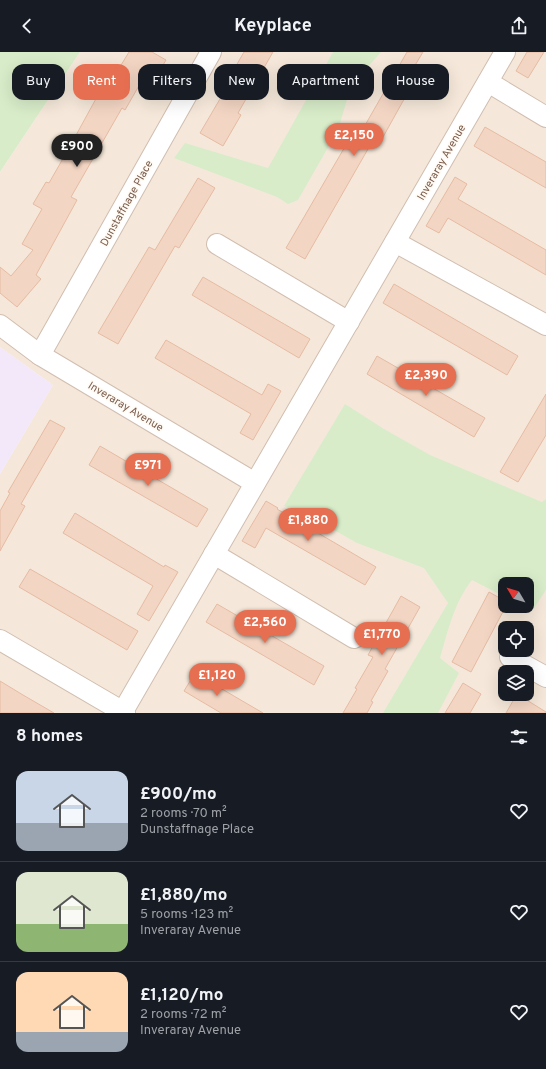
<!DOCTYPE html>
<meta charset="utf-8">
<style>
:root{--surface:#171b24;--page:#20242c;--text:#f1f3f6;--muted:#9ea1a6;--line:#363941;--accent:#e76f51}
body{margin:0;font-family:Overpass,sans-serif;background:var(--page);color:var(--text);height:100vh;display:flex;flex-direction:column;font-size:15px;white-space:nowrap}
*{box-sizing:border-box;margin:0}
p{font-size:13px;color:var(--muted)}
.icon{flex:none;width:22px;height:22px;fill:none;stroke:currentColor;stroke-width:2;stroke-linecap:round;stroke-linejoin:round}
.map{position:relative;height:661px;overflow:hidden}
.drawer{display:flex;flex-direction:column;background:var(--surface);flex:1}
.drawer>*{flex:none}
.top-card{position:absolute;left:12px;top:12px;width:522px;height:36px;display:flex;gap:8px}
.needle{width:26px;rotate:308deg}
.fabs{position:absolute;left:498px;top:525px;display:grid;gap:8px}
.fabs a{display:grid;place-items:center;width:36px;height:36px;border-radius:8px;background:var(--surface);box-shadow:0 4px 16px #0002;font-size:20px}
.price{position:absolute;translate:-50% -34px;padding:0 9px;border-radius:14px;background:var(--accent);color:#fff;font-size:13px;line-height:26px;filter:drop-shadow(0 1px 2px #0008)}
.price::after{content:'';position:absolute;left:50%;top:24px;width:12px;height:9px;margin-left:-6px;background:inherit;clip-path:polygon(0 0,100% 0,50% 100%)}
.price.current{background:#222;color:#fff}
ul{padding:0;list-style:none}
li{display:flex;align-items:center;gap:12px;height:100px;padding:0 16px}
li+li{border-top:1px solid var(--line)}
li span{display:grid;place-items:center;flex:none;width:112px;height:80px;border-radius:12px;color:#555}
li>.icon{margin-inline-start:auto}
span .icon{width:48px;height:48px;fill:#fffc;stroke-width:1}
li b{font-size:17px}
h2{display:flex;justify-content:space-between;align-items:center;height:48px;padding:0 16px;font-size:17px}
.tag{padding:0 14px;border-radius:12px;background:var(--surface);box-shadow:0 4px 16px #0002;font-size:14px;line-height:36px}
.tag.current{background:var(--accent);color:#fff}
header{display:flex;justify-content:space-between;align-items:center;height:52px;padding:0 16px;background:var(--surface);font-size:18px;font-weight:700}
.map>svg:first-child{display:block}
.residential{fill:#f5e8da;fill-rule:evenodd}
.education{fill:#f3e8fa}
.green{fill:#d8ecc9}
.building{fill:#f3d5c3;stroke:#e6bba3}
.lines{fill:none;stroke-linecap:round;stroke-linejoin:round}
.street-casing{stroke:#d1beb0;stroke-width:22}
.street{stroke:#fff;stroke-width:20}
.labels{text-anchor:middle;stroke-width:3;stroke-linejoin:round;paint-order:stroke}
.street-label{font-size:11px;fill:#7a5c4d;stroke:#fffaf3}
</style>
<header><svg class="icon" aria-label="back" viewBox="0 0 24 24"><path d="M15 5l-7 7 7 7"/></svg>Keyplace<svg class="icon" aria-label="share" viewBox="0 0 24 24"><path d="M12 15V3M7 8l5-5 5 5M5 13v7h14v-7"/></svg></header>
<div class="map">
<svg width="546" height="661" viewBox="0 0 546 661">
<rect width="100%" height="100%" fill="#fdf6ec"/>
<!-- residential -->
<path class="residential" d="M80 0H546V661H0V422L53 333 0 295V120ZM505 532H527V554H505ZM505 576H527V598H505ZM505 620H527V642H505Z"/>
<!-- education -->
<path class="education" d="M0 295 53 333 0 422Z"/>
<!-- green -->
<g class="green">
<path d="M0 0H80L0 120Z"/>
<path d="M333 0H381L351 34 338 78 298 148 288 152 277 145 174 106 185 91 268 116Z"/>
<path d="M345 352 384 377 430 403 542 450 546 447V538L532 559 522 554H527V532H505V545L472 528C454 551 448 579 440 606L459 621 438 661H383L448 551 424 516 357 491 299 458 284 454Z"/>
</g>
<!-- building -->
<g class="building">
<path d="M129 0H152L166 8 153 30 144 25 125 58 122 56 71 145 77 148 36 223 41 227 17 255 0 241V215L11 224 33 198 22 192 42 157 33 152 46 130 49 131 69 96 98 43 94 40 107 18 115 23Z"/>
<path d="M244 0H273L238 61 241 63 223 94 200 81 227 35 225 33Z"/>
<path d="M407 0H423L411 20 417 24 378 94 372 90 305 207 286 196 350 86 356 89Z"/>
<path d="M527 0H544L528 26 516 19Z"/>
<path d="M485 75 546 110V136L474 94Z"/>
<path d="M455 125 467 132 458 147 546 198V223L448 166 439 181 426 174Z"/>
<path d="M198 126 215 136 179 196 175 194 118 292 98 281 149 195 155 198Z"/>
<path d="M203 225 310 287 299 306 192 243Z"/>
<path d="M394 232 518 304 507 323 383 251Z"/>
<path d="M166 288 262 343 268 332 281 339 253 388 240 381 251 362 155 306Z"/>
<path d="M377 304 485 366 474 385 367 322Z"/>
<path d="M546 342V383L518 430 500 420Z"/>
<path d="M50 368 65 376 21 452 25 454 0 499V459L10 441 8 440Z"/>
<path d="M100 394 208 457 197 475 89 413Z"/>
<path d="M266 449 278 456 277 457 376 515 365 533 266 476 255 496 242 489Z"/>
<path d="M75 461 164 515 165 513 178 520 149 569 137 562 153 534 63 481Z"/>
<path d="M30 517 138 579 127 598 19 535Z"/>
<path d="M489 540 505 549 506 554 471 620 452 610Z"/>
<path d="M401 544 420 555 385 617 388 619 371 649 373 650 367 661H343L357 637 355 636 373 605 368 603Z"/>
<path d="M217 552 324 614 314 633 206 570Z"/>
<path d="M195 621 239 647 263 661H221L199 648 184 639Z"/>
<path d="M0 629 23 643 54 661H0Z"/>
<path d="M463 631 481 642 470 661H445Z"/>
<path d="M517 642 546 660V661H506Z"/>
</g>
<g class="lines">
<!-- street casing -->
<g class="street-casing">
<g id="street">
<path d="M488 30 546 65"/>
<path d="M395 190 546 273"/>
<path d="M217 192 349 270"/>
<path d="M0 273 40 303 255 431"/>
<path d="M40 303 211 0"/>
<path d="M214 502 354 586"/>
<path d="M0 588 125 661"/>
<path d="M510 605 546 625"/>
<path d="M122 661 505 0"/>
</g>
</g>
<!-- street -->
<use href="#street" class="street"/>
</g>
<g class="labels">
<!-- street labels -->
<g class="street-label">
<text transform="translate(441 110) rotate(-60)" y="4">Inveraray Avenue</text>
<text transform="translate(126 151) rotate(-61)" y="4">Dunstaffnage Place</text>
<text transform="translate(126 354) rotate(31)" y="4">Inveraray Avenue</text>
</g>
</g>
</svg>
<div class="fabs">
<a><svg class="needle" viewBox="-14 -14 28 28"><path d="M0-13l5 13h-10z" fill="#e53935"/><path d="M0 13l5-13h-10z" fill="#9ea1a6"/></svg></a>
<a><svg class="icon" aria-label="locate" viewBox="0 0 24 24"><circle cx="12" cy="12" r="6"/><path d="M12 2v4M12 18v4M2 12h4M18 12h4"/></svg></a>
<a><svg class="icon" aria-label="layers" viewBox="0 0 24 24"><path d="M12 4l9 5-9 5-9-5zM3 14l9 5 9-5"/></svg></a>
</div>
<b class="price" style="left:354px;top:105px">£2,150</b>
<b class="price current" style="left:77px;top:116px">£900</b>
<b class="price" style="left:426px;top:345px">£2,390</b>
<b class="price" style="left:148px;top:435px">£971</b>
<b class="price" style="left:308px;top:490px">£1,880</b>
<b class="price" style="left:265px;top:592px">£2,560</b>
<b class="price" style="left:382px;top:604px">£1,770</b>
<b class="price" style="left:217px;top:645px">£1,120</b>
<div class="top-card">
<a class="tag">Buy</a>
<a class="tag current">Rent</a>
<a class="tag">Filters</a>
<a class="tag">New</a>
<a class="tag">Apartment</a>
<a class="tag">House</a>
</div>
</div>
<section class="drawer">
<h2>8 homes<svg class="icon" aria-label="filters" viewBox="0 0 24 24"><path d="M4 7h16M4 17h16"/><circle cx="9" cy="7" r="2"/><circle cx="15" cy="17" r="2"/></svg></h2>
<ul>
<li><span style="background:linear-gradient(#c9d6e8 65%,#9aa5b1 0)"><svg class="icon" aria-label="home" viewBox="0 0 24 24"><path d="M3 11l9-7 9 7M6 9v11h12V9"/></svg></span><div><b>£900/mo</b><p>2 rooms · 70 m²</p><p>Dunstaffnage Place</p></div><svg class="icon" aria-label="heart" viewBox="0 0 24 24"><path d="M12 20l-8-8c-3-5 5-10 8-4 3-6 11-1 8 4z"/></svg></li>
<li><span style="background:linear-gradient(#dfe7d0 65%,#8fb573 0)"><svg class="icon" aria-label="home" viewBox="0 0 24 24"><path d="M3 11l9-7 9 7M6 9v11h12V9"/></svg></span><div><b>£1,880/mo</b><p>5 rooms · 123 m²</p><p>Inveraray Avenue</p></div><svg class="icon" aria-label="heart" viewBox="0 0 24 24"><path d="M12 20l-8-8c-3-5 5-10 8-4 3-6 11-1 8 4z"/></svg></li>
<li><span style="background:linear-gradient(#ffd9b3 75%,#9aa5b1 0)"><svg class="icon" aria-label="home" viewBox="0 0 24 24"><path d="M3 11l9-7 9 7M6 9v11h12V9"/></svg></span><div><b>£1,120/mo</b><p>2 rooms · 72 m²</p><p>Inveraray Avenue</p></div><svg class="icon" aria-label="heart" viewBox="0 0 24 24"><path d="M12 20l-8-8c-3-5 5-10 8-4 3-6 11-1 8 4z"/></svg></li>
</ul>
</section>
